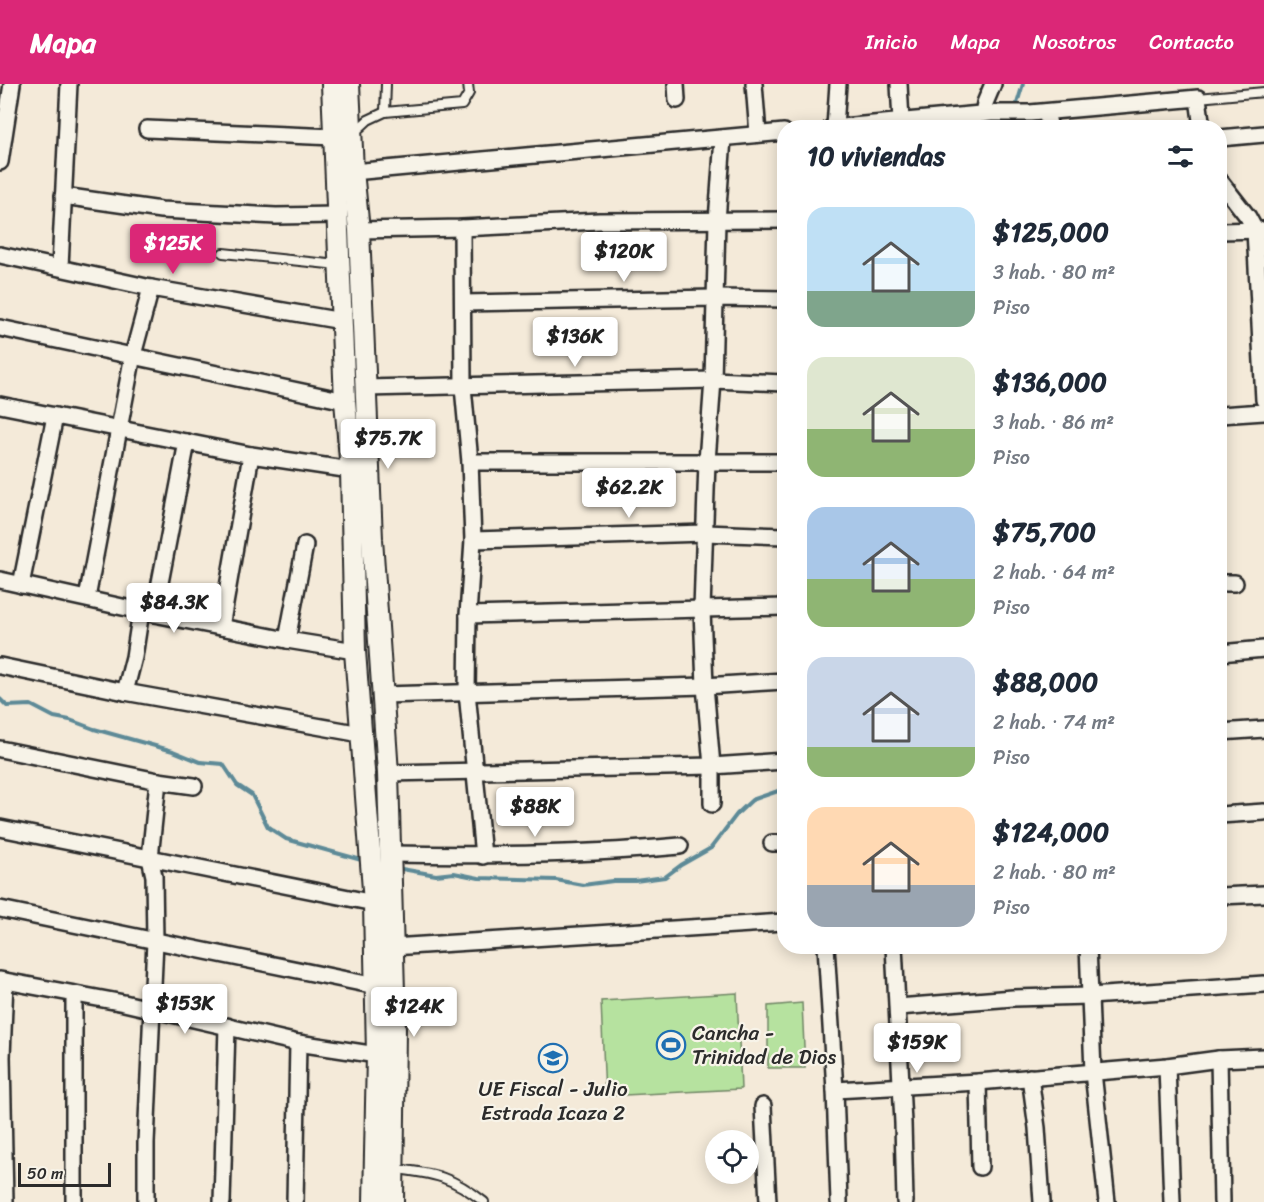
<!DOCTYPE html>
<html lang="es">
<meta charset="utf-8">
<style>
:root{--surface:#fff;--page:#f2f2f3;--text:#1f2937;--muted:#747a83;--accent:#db2777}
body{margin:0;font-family:Sriracha,sans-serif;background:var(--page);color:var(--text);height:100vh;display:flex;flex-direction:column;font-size:22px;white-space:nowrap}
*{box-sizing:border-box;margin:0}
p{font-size:20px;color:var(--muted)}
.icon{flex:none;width:33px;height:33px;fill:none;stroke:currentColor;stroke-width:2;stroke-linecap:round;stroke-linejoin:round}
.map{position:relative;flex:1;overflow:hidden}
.panel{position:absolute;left:777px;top:36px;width:450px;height:834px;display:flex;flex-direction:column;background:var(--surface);border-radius:24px;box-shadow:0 3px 15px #0003}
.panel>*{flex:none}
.tools{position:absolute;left:705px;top:1046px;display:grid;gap:12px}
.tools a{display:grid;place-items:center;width:54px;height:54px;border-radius:50%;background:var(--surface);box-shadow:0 3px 15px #0003;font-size:30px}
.scale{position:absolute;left:18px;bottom:15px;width:93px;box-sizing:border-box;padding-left:6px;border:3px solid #2b2b2b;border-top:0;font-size:16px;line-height:21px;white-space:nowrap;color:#2b2b2b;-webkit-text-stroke:4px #f7f3e8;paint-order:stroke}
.price{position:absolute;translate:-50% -51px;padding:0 14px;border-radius:6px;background:#fff;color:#222;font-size:20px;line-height:39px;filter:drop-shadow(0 2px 3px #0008)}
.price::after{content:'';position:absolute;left:50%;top:36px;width:18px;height:14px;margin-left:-9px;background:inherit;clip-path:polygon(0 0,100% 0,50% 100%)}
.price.active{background:var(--accent);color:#fff}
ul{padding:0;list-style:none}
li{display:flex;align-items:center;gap:18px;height:150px;padding:0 30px}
li span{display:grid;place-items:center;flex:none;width:168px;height:120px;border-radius:18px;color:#555}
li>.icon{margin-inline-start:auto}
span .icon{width:72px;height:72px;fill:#fffc;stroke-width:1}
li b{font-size:26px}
h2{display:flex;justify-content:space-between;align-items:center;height:72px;padding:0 30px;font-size:26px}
header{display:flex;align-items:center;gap:36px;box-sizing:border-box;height:84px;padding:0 30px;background:var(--accent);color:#fff}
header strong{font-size:28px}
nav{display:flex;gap:33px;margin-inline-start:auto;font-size:21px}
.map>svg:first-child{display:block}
.green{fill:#b6e29f;stroke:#708665;stroke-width:1.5}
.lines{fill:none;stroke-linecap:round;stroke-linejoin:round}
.stream{stroke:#5d8a97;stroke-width:4}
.lane-casing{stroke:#2b2b2b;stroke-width:12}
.street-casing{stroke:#2b2b2b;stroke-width:20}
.secondary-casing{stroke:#2b2b2b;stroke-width:24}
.lane{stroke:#f7f3e8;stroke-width:8}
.street{stroke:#f7f3e8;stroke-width:15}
.secondary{stroke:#f7f3e8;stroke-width:20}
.labels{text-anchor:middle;stroke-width:4.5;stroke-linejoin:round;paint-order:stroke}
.poi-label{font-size:21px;fill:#2b2b2b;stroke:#f7f3e8;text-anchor:start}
</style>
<header>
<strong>Mapa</strong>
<nav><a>Inicio</a><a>Mapa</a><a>Nosotros</a><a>Contacto</a></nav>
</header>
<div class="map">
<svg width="1264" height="1118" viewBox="0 0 1264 1118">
<rect width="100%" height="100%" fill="#f4ead9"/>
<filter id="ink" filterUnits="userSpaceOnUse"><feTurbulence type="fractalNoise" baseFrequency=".0167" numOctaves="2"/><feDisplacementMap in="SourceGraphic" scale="12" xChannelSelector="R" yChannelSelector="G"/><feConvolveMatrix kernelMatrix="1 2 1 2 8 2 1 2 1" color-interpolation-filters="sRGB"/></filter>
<g filter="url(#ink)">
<!-- green -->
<g class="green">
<path d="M737 909 741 1005 605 1012 601 917Z"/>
<path d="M802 919 805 984H768V922Z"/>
</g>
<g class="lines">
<!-- stream -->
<g class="stream">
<path d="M1015 26 1023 0"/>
<path d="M1009 44 1013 33"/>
<path d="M0 615 7 622 31 621 54 633 70 636 94 645 173 667 200 678 223 680 237 701 252 711 268 743 286 755 365 777"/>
<path d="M396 784 436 791 454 789 479 794 556 796 583 801 613 797H635L665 793 681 781 711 764 737 730 752 716 784 705"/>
</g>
<!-- lane casing -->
<g class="lane-casing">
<g id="lane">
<path d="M1198 14 1264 8"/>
<path d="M385 28 386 0"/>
<path d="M355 48 368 36 385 28 462 21 469 9 468 0"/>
<path d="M223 169 338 181"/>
<path d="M395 1085C434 1089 453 1093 484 1118"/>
</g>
</g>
<!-- street casing -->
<g class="street-casing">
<g id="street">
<path d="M676 0 677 16"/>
<path d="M754 0 758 50"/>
<path d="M899 0 901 37"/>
<path d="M1046 28 1050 44"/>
<path d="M983 30 985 19 993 0"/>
<path d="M835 43 838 0"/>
<path d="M831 44 991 29H1030L1198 14 1202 44"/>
<path d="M147 45 334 53"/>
<path d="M1220 54 1264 50"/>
<path d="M0 78 12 0"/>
<path d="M342 89 784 48"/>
<path d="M1220 97 1248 133 1255 146 1264 316"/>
<path d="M63 112 161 126 276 132 337 131"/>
<path d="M462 144 463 303 470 378 473 456 468 531 467 608 483 772"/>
<path d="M359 146 462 144 599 137 784 136"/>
<path d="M1220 147 1264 146"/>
<path d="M0 171 151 204 342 237"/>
<path d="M60 183 69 0"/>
<path d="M463 219 714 214 784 215"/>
<path d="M0 244 345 317"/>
<path d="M365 304 713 296 784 299"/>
<path d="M0 321 251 371 351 386"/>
<path d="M1220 331 1264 328"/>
<path d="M470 378H784"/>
<path d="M473 456 705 449 784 452"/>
<path d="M0 496 154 530 287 556 355 567"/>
<path d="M1220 499H1235"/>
<path d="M21 501 55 332"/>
<path d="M87 514 133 271 151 204"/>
<path d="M154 530 187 358"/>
<path d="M468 531 784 523"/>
<path d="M221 543 251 371"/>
<path d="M287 556 305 461"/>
<path d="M1220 569 1264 565"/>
<path d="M0 582 125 608 361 650"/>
<path d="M125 608 134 573 141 527"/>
<path d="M382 611 705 602 784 597"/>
<path d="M1220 648 1264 645"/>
<path d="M0 665 158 697 194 702"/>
<path d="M388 689 712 682 784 677"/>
<path d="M712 720V682L705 602 702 526 707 377 713 296 717 137 723 54"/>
<path d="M1220 731 1264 728"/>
<path d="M0 744 374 819"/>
<path d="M772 759H784"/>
<path d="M391 770C488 772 584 771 680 762"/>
<path d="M1220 812 1264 810"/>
<path d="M0 825 376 902"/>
<path d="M826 862 835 1006 839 1118"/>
<path d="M894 862 903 1039 905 1118"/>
<path d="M1088 862 1093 988 1107 1118"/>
<path d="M392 863 784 838"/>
<path d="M0 896 124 919 298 959 377 971"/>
<path d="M5 897 2 973 5 1118"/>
<path d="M74 910V1118"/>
<path d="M898 923 1013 914 1090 912 1264 900"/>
<path d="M1219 975 1222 1118"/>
<path d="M1167 982 1172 1118"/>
<path d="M1030 993 1037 1044 1042 1118"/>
<path d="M978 998 980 1083"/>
<path d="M835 1006 978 998 1167 982 1219 975 1264 973"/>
<path d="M763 1022 768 1118"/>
<path d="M146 1118V1059L155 857 154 792 150 774 158 697"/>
<path d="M222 1118 227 942"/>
<path d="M295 1118 298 959"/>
</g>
</g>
<!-- secondary casing -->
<g class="secondary-casing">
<g id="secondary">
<path d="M332 0 345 317 351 386 355 567 374 819 377 971 374 1118"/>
<path d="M349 0 353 87 359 146 372 455 388 689 395 945 393 1118"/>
</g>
</g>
<!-- lane -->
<use href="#lane" class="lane"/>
<!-- street -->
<use href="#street" class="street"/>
<!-- secondary -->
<use href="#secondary" class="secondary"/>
</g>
</g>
<!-- icons -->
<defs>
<g id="stadium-ring" transform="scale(1.5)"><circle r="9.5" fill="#f7f3e8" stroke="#1f6fb2" stroke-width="1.5"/><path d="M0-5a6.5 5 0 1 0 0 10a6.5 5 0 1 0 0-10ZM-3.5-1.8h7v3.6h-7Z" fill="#1f6fb2"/></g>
<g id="school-ring" transform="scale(1.5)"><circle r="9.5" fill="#f7f3e8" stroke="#1f6fb2" stroke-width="1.5"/><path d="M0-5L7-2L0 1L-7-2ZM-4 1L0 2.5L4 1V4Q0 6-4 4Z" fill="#1f6fb2"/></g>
</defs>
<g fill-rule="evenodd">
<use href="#stadium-ring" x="671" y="961"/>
<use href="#school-ring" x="553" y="974"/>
</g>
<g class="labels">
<!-- poi labels -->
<g class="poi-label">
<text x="692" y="956">Cancha -<tspan x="692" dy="24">Trinidad de Dios</tspan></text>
<text x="553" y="1012" text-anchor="middle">UE Fiscal - Julio<tspan x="553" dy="24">Estrada Icaza 2</tspan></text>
</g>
</g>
</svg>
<div class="tools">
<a><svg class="icon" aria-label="locate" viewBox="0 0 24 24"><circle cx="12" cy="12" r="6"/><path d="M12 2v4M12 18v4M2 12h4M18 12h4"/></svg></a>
</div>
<div class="scale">50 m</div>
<b class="price active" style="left:173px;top:191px">$125K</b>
<b class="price" style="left:624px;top:199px">$120K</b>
<b class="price" style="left:575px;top:284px">$136K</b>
<b class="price" style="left:388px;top:386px">$75.7K</b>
<b class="price" style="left:629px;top:435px">$62.2K</b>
<b class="price" style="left:174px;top:550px">$84.3K</b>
<b class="price" style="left:535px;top:754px">$88K</b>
<b class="price" style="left:185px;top:951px">$153K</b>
<b class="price" style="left:414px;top:954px">$124K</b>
<b class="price" style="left:917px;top:990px">$159K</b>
<section class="panel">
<h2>10 viviendas<svg class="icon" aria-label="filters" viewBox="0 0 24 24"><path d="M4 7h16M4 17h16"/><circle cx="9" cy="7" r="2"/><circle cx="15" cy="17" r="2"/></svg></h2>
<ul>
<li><span style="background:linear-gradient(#bfe0f5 70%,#7fa58c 0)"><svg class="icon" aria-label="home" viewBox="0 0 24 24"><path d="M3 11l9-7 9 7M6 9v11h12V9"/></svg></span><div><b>$125,000</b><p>3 hab. · 80 m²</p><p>Piso</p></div></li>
<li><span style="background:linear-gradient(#dfe7d0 60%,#8fb573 0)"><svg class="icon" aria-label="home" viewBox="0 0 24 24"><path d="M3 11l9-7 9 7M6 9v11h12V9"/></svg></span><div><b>$136,000</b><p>3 hab. · 86 m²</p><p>Piso</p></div></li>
<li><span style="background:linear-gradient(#a9c7e8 60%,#8fb573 0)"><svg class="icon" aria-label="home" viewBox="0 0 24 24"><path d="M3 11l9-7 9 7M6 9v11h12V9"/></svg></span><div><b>$75,700</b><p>2 hab. · 64 m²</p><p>Piso</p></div></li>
<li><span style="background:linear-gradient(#c9d6e8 75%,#8fb573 0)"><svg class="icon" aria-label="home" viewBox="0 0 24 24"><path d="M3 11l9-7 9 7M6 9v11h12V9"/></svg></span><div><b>$88,000</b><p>2 hab. · 74 m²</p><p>Piso</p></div></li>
<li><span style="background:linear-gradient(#ffd9b3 65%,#9aa5b1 0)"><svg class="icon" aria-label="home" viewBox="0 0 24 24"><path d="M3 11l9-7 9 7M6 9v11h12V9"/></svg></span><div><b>$124,000</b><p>2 hab. · 80 m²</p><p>Piso</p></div></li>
</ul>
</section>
</div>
